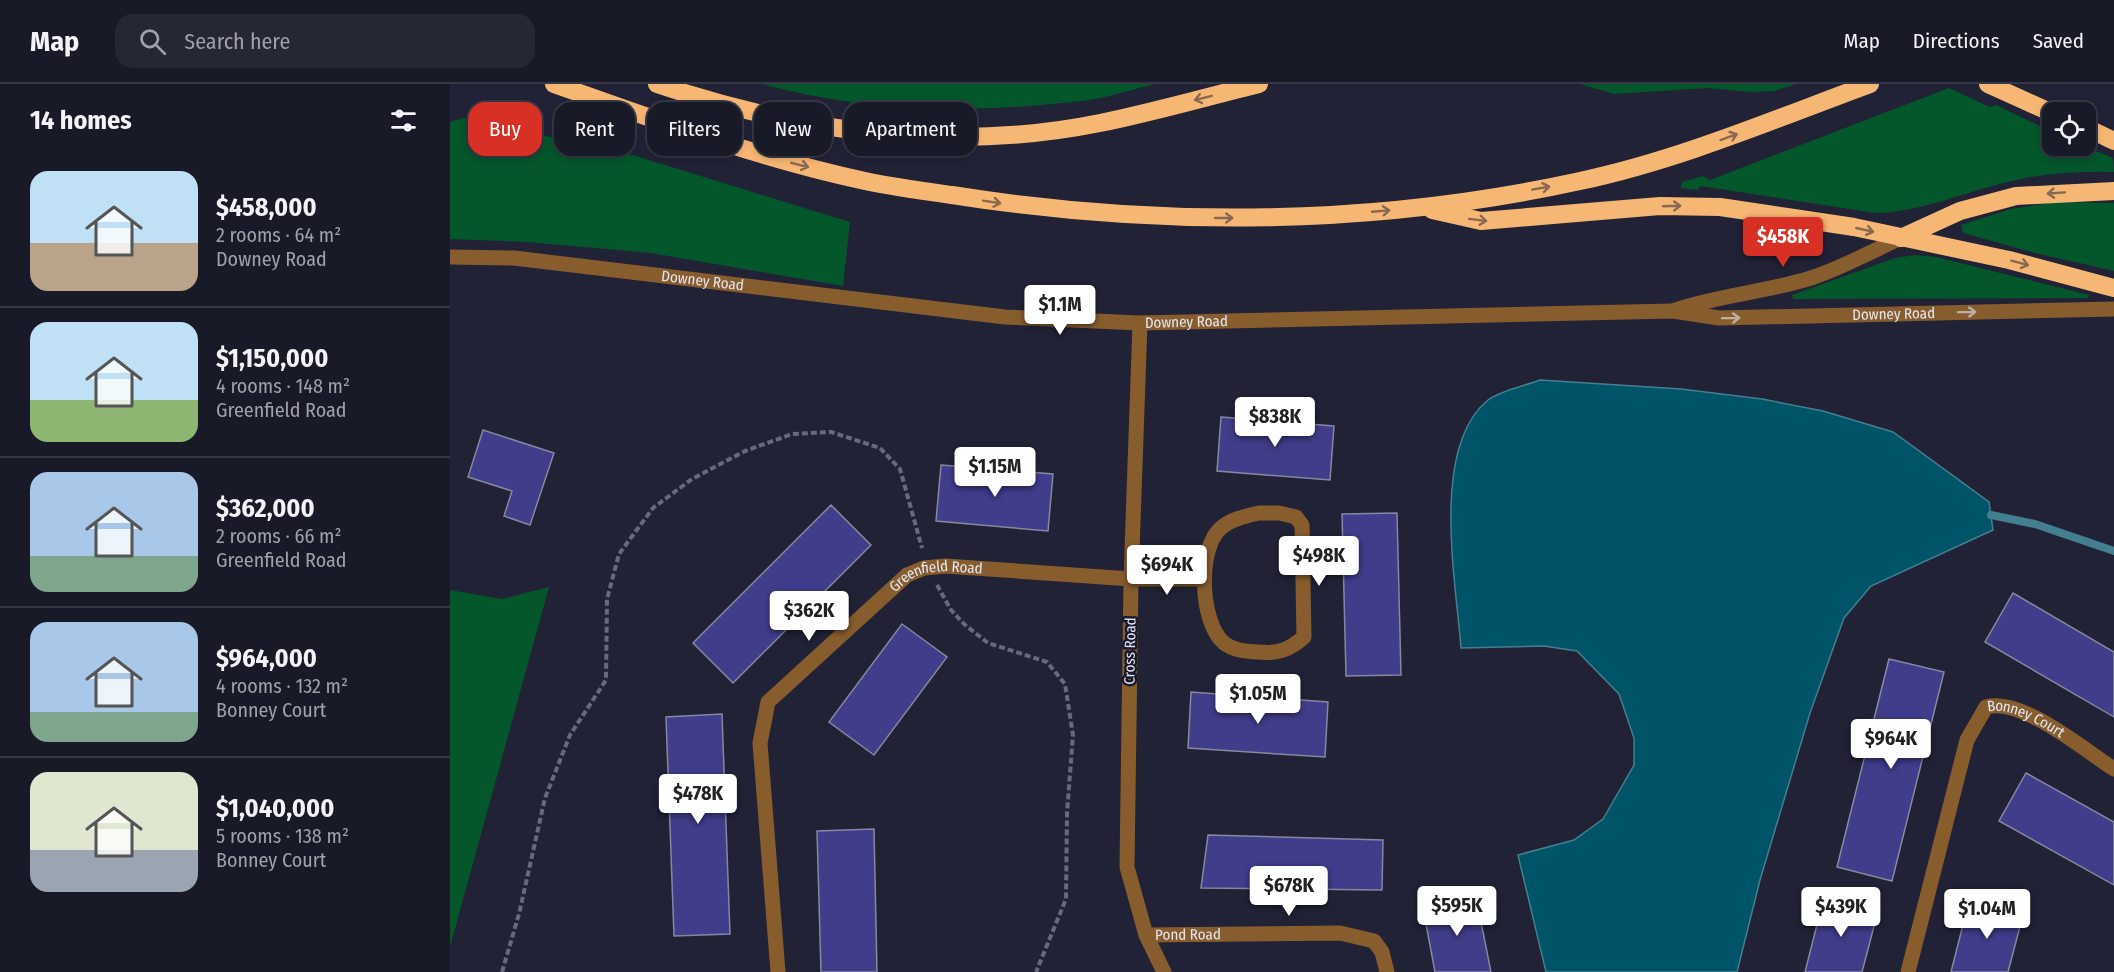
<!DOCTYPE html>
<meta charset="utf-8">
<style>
:root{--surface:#191a28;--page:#262734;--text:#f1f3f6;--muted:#9fa1a8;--line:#373845;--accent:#d93025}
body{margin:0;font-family:"Fira Sans Condensed",sans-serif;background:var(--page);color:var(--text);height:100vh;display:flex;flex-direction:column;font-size:22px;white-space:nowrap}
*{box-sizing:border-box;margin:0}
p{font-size:20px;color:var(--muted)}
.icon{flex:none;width:33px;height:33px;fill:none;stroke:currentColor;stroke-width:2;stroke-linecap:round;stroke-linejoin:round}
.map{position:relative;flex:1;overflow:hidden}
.panel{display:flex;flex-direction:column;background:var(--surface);width:450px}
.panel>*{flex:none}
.banner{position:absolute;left:18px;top:18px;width:570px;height:54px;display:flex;gap:12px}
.tools{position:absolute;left:1592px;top:18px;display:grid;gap:12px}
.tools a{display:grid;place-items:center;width:54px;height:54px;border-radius:12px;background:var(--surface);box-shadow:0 3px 9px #0003,0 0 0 2px var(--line);font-size:30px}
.price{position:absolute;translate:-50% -51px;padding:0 14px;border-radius:6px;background:#fff;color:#222;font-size:20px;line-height:39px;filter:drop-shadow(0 2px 3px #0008)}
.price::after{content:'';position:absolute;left:50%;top:36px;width:18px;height:14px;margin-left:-9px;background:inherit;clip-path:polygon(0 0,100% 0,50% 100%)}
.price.selected{background:var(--accent);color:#fff}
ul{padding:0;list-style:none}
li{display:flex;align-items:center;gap:18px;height:150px;padding:0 30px}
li+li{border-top:2px solid var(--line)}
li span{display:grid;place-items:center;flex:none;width:168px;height:120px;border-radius:18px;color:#555}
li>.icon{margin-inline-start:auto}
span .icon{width:72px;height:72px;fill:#fffc;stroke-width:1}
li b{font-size:26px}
h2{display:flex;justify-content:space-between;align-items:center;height:72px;padding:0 30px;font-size:26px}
.chip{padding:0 21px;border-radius:18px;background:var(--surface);box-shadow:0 3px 9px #0003,0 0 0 2px var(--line);font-size:21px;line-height:54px}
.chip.selected{background:var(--accent);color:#fff}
header{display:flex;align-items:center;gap:36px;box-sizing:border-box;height:84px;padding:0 30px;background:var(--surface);border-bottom:2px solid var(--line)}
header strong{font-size:28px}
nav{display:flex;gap:33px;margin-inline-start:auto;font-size:21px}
.search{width:420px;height:54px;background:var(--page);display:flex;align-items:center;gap:15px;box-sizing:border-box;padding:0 21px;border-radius:18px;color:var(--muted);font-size:22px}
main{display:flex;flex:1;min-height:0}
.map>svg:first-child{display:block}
.green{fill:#04562b}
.water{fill:#005468;stroke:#447f91;stroke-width:1.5}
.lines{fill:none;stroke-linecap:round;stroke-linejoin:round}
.stream{stroke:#447f91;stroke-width:8}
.building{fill:#403d8b;stroke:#8688a0;stroke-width:1.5}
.path{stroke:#686a7b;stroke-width:4;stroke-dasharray:6 3;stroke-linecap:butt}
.street{stroke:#885d2e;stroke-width:15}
.highway{stroke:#f7b774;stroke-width:18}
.oneway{stroke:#886850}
.oneway2{stroke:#beaea3}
.labels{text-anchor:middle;stroke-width:5;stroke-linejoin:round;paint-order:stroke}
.street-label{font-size:15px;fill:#e2e4f1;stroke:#18192b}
</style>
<header>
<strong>Map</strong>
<div class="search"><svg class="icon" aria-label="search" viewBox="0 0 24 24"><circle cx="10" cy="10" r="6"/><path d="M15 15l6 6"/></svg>Search here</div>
<nav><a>Map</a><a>Directions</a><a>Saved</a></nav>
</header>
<main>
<section class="panel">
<h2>14 homes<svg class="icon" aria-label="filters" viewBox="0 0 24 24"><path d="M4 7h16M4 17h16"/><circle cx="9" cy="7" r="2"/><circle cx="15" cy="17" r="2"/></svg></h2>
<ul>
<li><span style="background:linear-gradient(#bfe0f5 60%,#b9a48a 0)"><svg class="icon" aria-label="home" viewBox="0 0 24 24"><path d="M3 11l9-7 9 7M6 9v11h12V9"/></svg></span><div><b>$458,000</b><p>2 rooms · 64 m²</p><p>Downey Road</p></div></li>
<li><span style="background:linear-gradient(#bfe0f5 65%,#8fb573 0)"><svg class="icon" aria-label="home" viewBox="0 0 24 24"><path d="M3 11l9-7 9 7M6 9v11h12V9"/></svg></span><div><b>$1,150,000</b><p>4 rooms · 148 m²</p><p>Greenfield Road</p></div></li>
<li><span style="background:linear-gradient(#a9c7e8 70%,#7fa58c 0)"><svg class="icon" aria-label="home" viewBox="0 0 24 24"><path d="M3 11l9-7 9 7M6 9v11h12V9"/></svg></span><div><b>$362,000</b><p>2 rooms · 66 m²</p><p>Greenfield Road</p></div></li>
<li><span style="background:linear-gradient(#a9c7e8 75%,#7fa58c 0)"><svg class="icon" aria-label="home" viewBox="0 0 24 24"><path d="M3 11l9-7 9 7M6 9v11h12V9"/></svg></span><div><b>$964,000</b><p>4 rooms · 132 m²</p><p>Bonney Court</p></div></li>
<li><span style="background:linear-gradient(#dfe7d0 65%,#9aa5b1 0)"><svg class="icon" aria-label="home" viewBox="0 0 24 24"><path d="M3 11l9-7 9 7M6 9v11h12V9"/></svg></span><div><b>$1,040,000</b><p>5 rooms · 138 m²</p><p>Bonney Court</p></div></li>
</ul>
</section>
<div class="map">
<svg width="1664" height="888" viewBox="0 0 1664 888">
<rect width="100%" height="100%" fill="#212236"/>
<!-- green -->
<g class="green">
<path d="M312 0H705C683 5 660 13 638 16 531 30 417 29 312 0Z"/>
<path d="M1130 0H1346L1324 7 1301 8 1258 4 1164 10Z"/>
<path d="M1499 4 1540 23 1546 21 1602 48V62H1633L1663 74 1664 88C1630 87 1595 89 1562 97 1517 107 1472 128 1426 129L1251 102 1247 106 1231 104 1232 98 1253 92 1260 96Z"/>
<path d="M13 34 179 70 400 138 393 202 201 169 77 158 0 155V38Z"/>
<path d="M1606 118 1664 119V187L1585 169 1513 149 1511 141 1561 125Z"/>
<path d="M1465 171 1486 173 1639 211 1638 214 1343 215 1342 211 1445 174Z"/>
<path d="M99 503 0 863V506L52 515Z"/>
</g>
<!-- water -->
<path class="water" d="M1090 296 1231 305 1312 315 1373 327 1443 348 1539 418 1543 446 1421 502 1394 534 1360 629 1310 796 1287 888H1096L1068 771 1124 756 1153 735 1184 681V654L1169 610 1127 567 1094 562 1011 564C1006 497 980 363 1038 316 1051 306 1075 302 1090 296Z"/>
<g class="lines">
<!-- stream -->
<path class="stream" d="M1541 431 1585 440 1664 467"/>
</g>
<!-- building -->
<g class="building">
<path d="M771 333 884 342 880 396 767 387Z"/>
<path d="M33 346 104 369 80 441 54 432 62 407 18 393Z"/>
<path d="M491 381 603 390 598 447 486 437Z"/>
<path d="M381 421 421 461 283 599 243 559Z"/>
<path d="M947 429 951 591 896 592 892 430Z"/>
<path d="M1563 509 1664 568V633L1535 558Z"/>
<path d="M452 540 497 573 424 671 379 638Z"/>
<path d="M1439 575 1494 588 1442 797 1387 783Z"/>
<path d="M741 608 878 618 875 673 738 664Z"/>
<path d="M272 630 280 850 224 852 216 633Z"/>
<path d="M1576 689 1664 738V801L1549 737Z"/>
<path d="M424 745 427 888H371L367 747Z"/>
<path d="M758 751 933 756 932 806 751 804Z"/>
<path d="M1026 813 1041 888H985L973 824Z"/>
<path d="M1374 813 1428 827 1412 888H1355Z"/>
<path d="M1519 817 1573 831 1558 888H1501Z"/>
</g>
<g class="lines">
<!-- path -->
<g class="path">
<path d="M487 501 501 526 514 540 538 559 597 578 615 600 623 651 617 729 616 815 586 888"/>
<path d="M52 888 69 830 95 714 120 651 156 596 157 515 169 470 203 424 242 395 295 367 342 350 381 348 430 364 450 385 472 464"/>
</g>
<!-- street -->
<g class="street">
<path id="s1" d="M0 173 64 174 555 233 690 239 1223 227 1269 234 1664 225"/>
<path d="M1225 226C1270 211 1316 208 1361 194 1392 184 1422 167 1451 154"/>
<path d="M690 239 681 495 677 783 696 851 714 888"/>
<path d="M809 429H829L846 433 852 441 854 553C839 566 828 570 808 568 796 567 784 567 774 559 750 539 747 464 771 444 781 435 796 432 809 429Z"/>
<path id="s2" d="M696 851 890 849 924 857 932 868 937 888"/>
<path id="s3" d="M328 888 310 659 318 618 457 491 474 484 495 482 681 495H753"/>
<path id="s4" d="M1458 888 1517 656 1536 623C1572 613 1634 666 1664 685"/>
</g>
<!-- highway -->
<g class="highway">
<path d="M104 0C206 36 308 74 415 97 443 103 473 107 502 111 710 144 924 142 1130 97 1229 76 1325 35 1420 0"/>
<path d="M207 0C348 48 502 69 650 39 704 28 756 13 809 0"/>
<path d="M1538 0 1602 29"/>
<path d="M1635 43 1664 57"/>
<path d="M982 126 1031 137 1210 122 1270 123 1404 143 1559 176 1664 204"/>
<path d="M1451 154 1510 127 1566 112 1664 107"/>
</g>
</g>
<!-- one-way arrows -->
<defs><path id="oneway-shaft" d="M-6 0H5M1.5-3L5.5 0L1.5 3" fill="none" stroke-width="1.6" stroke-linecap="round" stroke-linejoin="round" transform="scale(1.5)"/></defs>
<g class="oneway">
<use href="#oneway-shaft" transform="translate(753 14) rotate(166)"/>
<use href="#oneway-shaft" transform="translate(1279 53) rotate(-20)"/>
<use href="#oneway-shaft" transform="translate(350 81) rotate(14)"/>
<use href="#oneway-shaft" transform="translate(1091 104) rotate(-10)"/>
<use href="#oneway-shaft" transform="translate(1606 109) rotate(176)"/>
<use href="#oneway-shaft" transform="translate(542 118) rotate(9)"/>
<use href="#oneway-shaft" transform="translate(1222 122) rotate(-2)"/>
<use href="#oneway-shaft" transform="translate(931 127) rotate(-5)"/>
<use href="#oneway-shaft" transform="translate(774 134)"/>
<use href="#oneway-shaft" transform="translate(1028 136) rotate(7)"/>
<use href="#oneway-shaft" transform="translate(1415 146) rotate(13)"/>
<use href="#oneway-shaft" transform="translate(1570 179) rotate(15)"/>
</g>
<g class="oneway2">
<use href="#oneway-shaft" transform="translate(1517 228) rotate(-1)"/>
<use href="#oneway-shaft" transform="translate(1281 234) rotate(-1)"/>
</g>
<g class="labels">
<!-- street labels -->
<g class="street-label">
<text dy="5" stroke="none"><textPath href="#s1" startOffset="254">Downey Road</textPath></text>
<text dy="5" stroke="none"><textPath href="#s1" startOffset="1448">Downey Road</textPath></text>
<text dy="5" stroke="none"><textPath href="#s1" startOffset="740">Downey Road</textPath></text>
<text dy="5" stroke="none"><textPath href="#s3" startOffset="488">Greenfield Road</textPath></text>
<text transform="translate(680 567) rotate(-89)" y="5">Cross Road</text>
<text dy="5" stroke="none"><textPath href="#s4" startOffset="320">Bonney Court</textPath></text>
<text dy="5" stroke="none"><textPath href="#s2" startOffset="42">Pond Road</textPath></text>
</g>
</g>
</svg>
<div class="tools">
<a><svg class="icon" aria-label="locate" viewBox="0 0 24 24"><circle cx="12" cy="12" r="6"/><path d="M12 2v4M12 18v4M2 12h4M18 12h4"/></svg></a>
</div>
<b class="price selected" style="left:1333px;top:184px">$458K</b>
<b class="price" style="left:610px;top:252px">$1.1M</b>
<b class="price" style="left:825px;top:364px">$838K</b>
<b class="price" style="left:545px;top:414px">$1.15M</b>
<b class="price" style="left:869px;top:503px">$498K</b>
<b class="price" style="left:717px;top:512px">$694K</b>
<b class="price" style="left:359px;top:558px">$362K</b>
<b class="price" style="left:808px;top:641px">$1.05M</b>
<b class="price" style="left:1441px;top:686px">$964K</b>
<b class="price" style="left:248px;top:741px">$478K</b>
<b class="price" style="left:839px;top:833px">$678K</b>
<b class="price" style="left:1007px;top:853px">$595K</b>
<b class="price" style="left:1391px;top:854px">$439K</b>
<b class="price" style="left:1537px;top:856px">$1.04M</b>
<div class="banner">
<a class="chip selected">Buy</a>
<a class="chip">Rent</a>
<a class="chip">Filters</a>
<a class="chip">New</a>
<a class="chip">Apartment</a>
</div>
</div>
</main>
